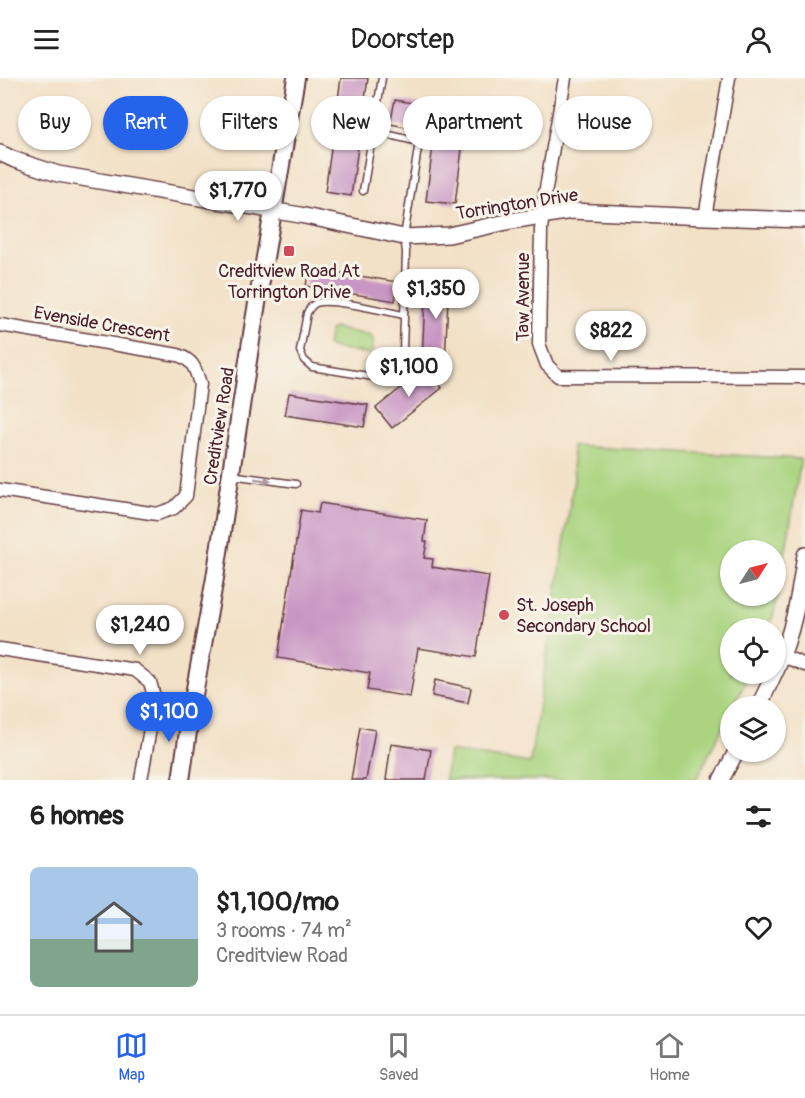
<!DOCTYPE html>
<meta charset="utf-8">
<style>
:root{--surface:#fff;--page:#f6f6f6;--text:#222;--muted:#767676;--line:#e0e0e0;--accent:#2563eb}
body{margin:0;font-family:Pangolin,sans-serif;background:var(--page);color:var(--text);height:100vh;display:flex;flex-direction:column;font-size:22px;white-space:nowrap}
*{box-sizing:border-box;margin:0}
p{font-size:20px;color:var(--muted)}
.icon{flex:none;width:33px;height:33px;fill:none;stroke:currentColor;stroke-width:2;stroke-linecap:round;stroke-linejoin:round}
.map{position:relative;height:702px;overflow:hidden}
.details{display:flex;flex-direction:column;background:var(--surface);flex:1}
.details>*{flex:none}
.top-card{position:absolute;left:18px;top:18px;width:770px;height:54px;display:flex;gap:12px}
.needle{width:39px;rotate:54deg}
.controls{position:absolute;left:720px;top:462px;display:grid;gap:12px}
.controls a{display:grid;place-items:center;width:66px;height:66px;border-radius:50%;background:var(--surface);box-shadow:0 2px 4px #0004;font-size:30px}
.price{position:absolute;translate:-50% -51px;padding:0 14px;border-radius:21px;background:#fff;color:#222;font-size:20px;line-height:39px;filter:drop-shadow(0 2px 3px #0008)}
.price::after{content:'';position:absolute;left:50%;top:36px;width:18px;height:14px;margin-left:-9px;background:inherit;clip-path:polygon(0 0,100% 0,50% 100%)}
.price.selected{background:var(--accent);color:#fff}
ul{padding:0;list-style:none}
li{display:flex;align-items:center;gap:18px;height:150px;padding:0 30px}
li span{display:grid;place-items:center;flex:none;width:168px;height:120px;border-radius:9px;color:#555}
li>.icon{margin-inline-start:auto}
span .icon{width:72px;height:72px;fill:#fffc;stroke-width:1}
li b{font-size:26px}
h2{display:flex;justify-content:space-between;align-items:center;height:72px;padding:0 30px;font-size:26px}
.chip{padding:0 21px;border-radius:27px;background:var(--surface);box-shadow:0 2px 4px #0004;font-size:21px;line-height:54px}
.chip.selected{background:var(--accent);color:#fff}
header{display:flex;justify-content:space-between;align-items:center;height:78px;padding:0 30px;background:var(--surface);font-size:27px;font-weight:600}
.tab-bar{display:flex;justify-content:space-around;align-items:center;height:84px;border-top:2px solid var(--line);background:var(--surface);font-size:16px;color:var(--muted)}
.tab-bar a{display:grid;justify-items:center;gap:3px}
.tab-bar .selected{color:var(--accent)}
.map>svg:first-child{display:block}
.green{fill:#aad480;stroke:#7a7a56;stroke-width:1.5;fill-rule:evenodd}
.building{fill:#c996c4}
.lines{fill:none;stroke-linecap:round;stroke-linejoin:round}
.service-casing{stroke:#633c42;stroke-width:9}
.minor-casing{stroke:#633c42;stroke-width:15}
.tertiary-casing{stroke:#633c42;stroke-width:18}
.secondary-casing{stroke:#633c42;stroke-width:20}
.service{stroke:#fff;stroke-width:6}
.minor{stroke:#fff;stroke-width:12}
.tertiary{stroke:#fff;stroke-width:15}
.secondary{stroke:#fff;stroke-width:16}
.oneway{fill:#ae9aa0}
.poi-dot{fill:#d1495b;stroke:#f7f3e8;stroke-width:2}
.labels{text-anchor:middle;stroke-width:6;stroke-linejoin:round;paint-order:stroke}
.street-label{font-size:18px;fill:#4a1f2b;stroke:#f7f3e8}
.poi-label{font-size:18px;fill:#4a1f2b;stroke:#f7f3e8}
</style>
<header><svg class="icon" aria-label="menu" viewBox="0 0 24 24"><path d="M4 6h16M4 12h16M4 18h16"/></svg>Doorstep<svg class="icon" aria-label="person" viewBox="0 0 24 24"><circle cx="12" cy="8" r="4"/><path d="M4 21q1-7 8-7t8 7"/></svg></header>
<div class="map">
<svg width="805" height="702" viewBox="0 0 805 702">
<rect width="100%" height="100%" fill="#f7f3e8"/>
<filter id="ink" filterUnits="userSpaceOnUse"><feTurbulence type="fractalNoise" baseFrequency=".0167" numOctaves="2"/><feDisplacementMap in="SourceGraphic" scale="12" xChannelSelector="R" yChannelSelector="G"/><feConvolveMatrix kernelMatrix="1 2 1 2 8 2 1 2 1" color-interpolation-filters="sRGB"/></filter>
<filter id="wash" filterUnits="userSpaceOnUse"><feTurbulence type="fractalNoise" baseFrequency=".008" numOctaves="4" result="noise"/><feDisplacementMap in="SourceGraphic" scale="24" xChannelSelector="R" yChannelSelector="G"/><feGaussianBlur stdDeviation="1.35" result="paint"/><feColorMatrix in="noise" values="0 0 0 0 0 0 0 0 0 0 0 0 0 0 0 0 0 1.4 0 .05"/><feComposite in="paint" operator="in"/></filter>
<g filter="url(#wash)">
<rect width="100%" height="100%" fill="#f3e1c7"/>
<!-- green -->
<g class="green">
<path d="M334 250 371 258 373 263 372 273 368 276 331 270 327 267 330 253Z"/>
<path d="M572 368 801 381 777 524 769 550H730V596H750L733 628H730V634L696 702H445L449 673 530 685 574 401ZM776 472V518H730V472Z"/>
</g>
<g id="blocks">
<!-- building -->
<g class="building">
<path d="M341 0H368L351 118 325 114Z"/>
<path d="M395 22 436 29 432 54 390 46Z"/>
<path d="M434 59 463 63 455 126 426 123Z"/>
<path d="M309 190 398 204 395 223 306 208Z"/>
<path d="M426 199 449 200 445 284 422 283Z"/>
<path d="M426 290 442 310 392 350 376 330Z"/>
<path d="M289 315 368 327 364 349 285 337Z"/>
<path d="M320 425 427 442 424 463 427 464 424 480 433 481 432 489 489 498 476 579 418 570 410 619 367 612 370 595 278 580 301 432 318 435Z"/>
<path d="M435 602 471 610 468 625 432 618Z"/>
<path d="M360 649 375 652 366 702H351Z"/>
<path d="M391 666 431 672 426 702H386Z"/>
</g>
</g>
</g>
<g filter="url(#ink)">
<use href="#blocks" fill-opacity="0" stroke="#633c42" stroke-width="1.5"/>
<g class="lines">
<!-- service casing -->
<g class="service-casing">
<g id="service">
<path d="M373 53 419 64 404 159 406 174 403 273 397 292 388 298 374 299 312 289 304 282 300 273 307 235C309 231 312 227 316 225 330 219 387 234 404 237"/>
<path d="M363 113 382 0"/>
<path d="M231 397 296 406"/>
</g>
</g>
<!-- minor casing -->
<g class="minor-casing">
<g id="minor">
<path d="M565 0 545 116 541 152 539 266 547 287 558 298 805 299"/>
<path d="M705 139 729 0"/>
<path d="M0 247 178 277C194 283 195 290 200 306L186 418 174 430 157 436 0 412"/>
<path d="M0 571 135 592 150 604 155 622 141 702"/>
<path d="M783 578 805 587"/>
</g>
</g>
<!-- tertiary casing -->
<g class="tertiary-casing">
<g id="tertiary">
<path d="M0 75 15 82 58 96 300 137 404 159 449 157 511 143 571 133 705 139 805 142"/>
<path d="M776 593C793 554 799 519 805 477"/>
<path d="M759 628 774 596"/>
<path d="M721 702 736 674"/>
</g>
</g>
<!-- secondary casing -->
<g class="secondary-casing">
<path id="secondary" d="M181 702 191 633 215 500 254 243 296 0"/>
</g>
<!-- service -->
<use href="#service" class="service"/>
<!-- minor -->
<use href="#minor" class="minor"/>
<!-- tertiary -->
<use href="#tertiary" class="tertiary"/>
<!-- secondary -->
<use href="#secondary" class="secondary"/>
</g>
<!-- one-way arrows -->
<defs><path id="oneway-solid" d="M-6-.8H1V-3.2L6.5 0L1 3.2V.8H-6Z" transform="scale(1.5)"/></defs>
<use class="oneway" href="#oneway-solid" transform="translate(263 402) rotate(8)"/>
</g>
<!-- markers -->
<g class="poi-dot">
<rect x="283" y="167" width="12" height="12" rx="3"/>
<circle cx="504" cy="537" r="6"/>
</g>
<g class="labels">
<!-- street labels -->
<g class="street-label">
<text transform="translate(517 126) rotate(-9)" y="6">Torrington Drive</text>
<text transform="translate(523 219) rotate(-90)" y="6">Taw Avenue</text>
<text transform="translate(102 246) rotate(10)" y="6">Evenside Crescent</text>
<text transform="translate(219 348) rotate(-81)" y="6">Creditview Road</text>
</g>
<!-- poi labels -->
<g class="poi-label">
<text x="289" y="199">Creditview Road At<tspan x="289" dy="21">Torrington Drive</tspan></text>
<text x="516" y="533" text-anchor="start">St. Joseph<tspan x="516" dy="21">Secondary School</tspan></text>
</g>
</g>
</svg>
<div class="controls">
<a><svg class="needle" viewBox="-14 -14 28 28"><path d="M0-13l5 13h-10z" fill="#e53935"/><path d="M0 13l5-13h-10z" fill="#767676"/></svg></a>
<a><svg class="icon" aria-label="locate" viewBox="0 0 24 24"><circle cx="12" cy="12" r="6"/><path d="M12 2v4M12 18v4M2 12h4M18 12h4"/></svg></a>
<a><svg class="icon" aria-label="layers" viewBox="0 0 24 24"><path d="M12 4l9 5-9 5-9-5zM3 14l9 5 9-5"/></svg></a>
</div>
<b class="price" style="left:238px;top:144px">$1,770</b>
<b class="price" style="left:436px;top:242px">$1,350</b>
<b class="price" style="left:611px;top:284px">$822</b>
<b class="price" style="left:409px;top:320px">$1,100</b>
<b class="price" style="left:140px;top:578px">$1,240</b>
<b class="price selected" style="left:169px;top:665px">$1,100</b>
<div class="top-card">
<a class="chip">Buy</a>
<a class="chip selected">Rent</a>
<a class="chip">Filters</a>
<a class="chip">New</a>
<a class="chip">Apartment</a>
<a class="chip">House</a>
</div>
</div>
<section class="details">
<h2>6 homes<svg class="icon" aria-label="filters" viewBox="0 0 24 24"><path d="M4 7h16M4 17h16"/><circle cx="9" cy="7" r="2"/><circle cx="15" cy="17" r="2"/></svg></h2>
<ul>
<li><span style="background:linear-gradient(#a9c7e8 60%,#7fa58c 0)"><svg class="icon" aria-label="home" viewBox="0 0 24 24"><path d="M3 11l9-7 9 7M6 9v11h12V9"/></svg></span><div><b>$1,100/mo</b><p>3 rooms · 74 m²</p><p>Creditview Road</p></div><svg class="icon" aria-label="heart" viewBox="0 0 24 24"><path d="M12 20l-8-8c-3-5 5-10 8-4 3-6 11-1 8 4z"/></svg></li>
</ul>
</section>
<nav class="tab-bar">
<a class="selected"><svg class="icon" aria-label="map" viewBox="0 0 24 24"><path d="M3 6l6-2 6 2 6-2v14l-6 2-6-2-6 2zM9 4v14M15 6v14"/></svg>Map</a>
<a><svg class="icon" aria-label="saved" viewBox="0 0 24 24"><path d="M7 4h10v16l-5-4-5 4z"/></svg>Saved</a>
<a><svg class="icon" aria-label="home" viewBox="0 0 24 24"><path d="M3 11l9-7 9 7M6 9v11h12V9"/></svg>Home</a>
</nav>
